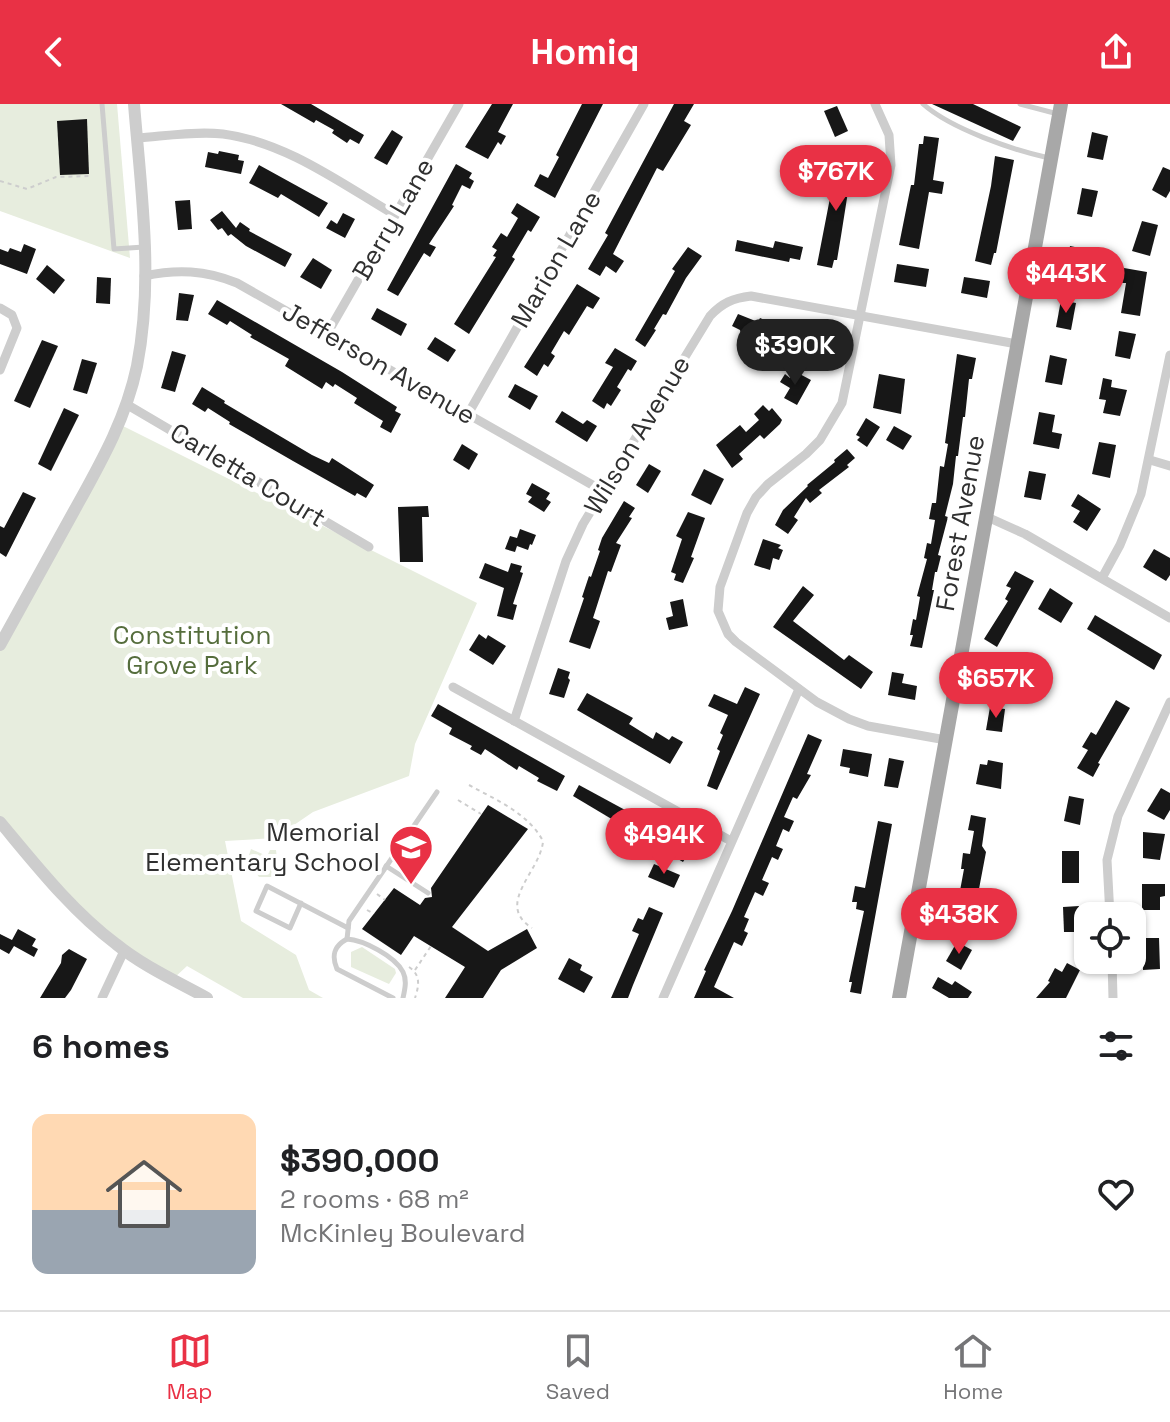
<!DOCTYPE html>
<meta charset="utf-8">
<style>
:root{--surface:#fff;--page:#f2f2f2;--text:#202124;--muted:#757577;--line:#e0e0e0;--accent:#e93145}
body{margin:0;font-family:"Space Grotesk",sans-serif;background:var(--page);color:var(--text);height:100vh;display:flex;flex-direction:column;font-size:30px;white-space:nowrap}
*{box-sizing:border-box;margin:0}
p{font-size:26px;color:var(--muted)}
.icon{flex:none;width:44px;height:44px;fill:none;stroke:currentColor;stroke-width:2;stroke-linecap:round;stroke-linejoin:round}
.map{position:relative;height:894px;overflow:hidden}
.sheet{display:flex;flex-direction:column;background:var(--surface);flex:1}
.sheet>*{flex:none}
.buttons{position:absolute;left:1074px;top:798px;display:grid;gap:16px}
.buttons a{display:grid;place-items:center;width:72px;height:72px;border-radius:16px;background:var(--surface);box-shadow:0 2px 6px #0004;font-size:40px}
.price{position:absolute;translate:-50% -68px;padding:0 18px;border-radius:28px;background:var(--accent);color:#fff;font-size:26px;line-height:52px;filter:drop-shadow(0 2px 4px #0008)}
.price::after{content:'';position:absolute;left:50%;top:48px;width:24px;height:18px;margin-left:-12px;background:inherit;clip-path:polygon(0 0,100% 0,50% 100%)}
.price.on{background:#222;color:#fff}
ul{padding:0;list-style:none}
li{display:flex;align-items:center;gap:24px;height:200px;padding:0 32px}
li+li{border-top:2px solid var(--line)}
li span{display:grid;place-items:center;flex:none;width:224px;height:160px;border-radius:16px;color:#555}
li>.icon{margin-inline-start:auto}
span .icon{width:96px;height:96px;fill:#fffc;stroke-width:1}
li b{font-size:34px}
h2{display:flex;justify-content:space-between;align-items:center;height:96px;padding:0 32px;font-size:34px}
header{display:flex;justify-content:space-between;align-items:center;height:104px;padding:0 32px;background:var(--accent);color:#fff;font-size:36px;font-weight:700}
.tabs{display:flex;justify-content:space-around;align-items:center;height:112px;border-top:2px solid var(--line);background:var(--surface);font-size:22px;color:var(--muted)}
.tabs a{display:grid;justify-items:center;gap:4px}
.tabs .on{color:var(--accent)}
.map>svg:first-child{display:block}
.green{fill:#e7edde}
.building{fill:#171717}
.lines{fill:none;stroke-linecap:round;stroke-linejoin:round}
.path{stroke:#cdcdcd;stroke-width:2;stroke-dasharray:4 4;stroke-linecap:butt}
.service{stroke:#cdcdcd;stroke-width:5}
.minor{stroke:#cdcdcd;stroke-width:9}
.tertiary{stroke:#cdcdcd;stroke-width:12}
.primary{stroke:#a8a8a8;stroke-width:14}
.labels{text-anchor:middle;stroke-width:8;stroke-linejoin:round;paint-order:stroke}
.street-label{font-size:26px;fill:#303030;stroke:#fff}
.park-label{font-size:26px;fill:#556d3c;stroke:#fff}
.poi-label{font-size:26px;fill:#303030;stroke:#fff;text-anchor:end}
</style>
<header><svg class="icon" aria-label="back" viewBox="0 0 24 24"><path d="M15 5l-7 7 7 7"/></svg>Homiq<svg class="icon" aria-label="share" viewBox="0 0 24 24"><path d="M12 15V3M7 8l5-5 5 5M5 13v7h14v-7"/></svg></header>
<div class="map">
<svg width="1170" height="894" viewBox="0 0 1170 894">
<rect width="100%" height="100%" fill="#fff"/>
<!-- green -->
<g class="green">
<path d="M0 0H117L130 154 0 107Z"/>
<path d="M119 320 477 499 415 640 409 672 313 708 275 734 225 737 241 817 296 851 309 886 323 894H243L187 862 173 875 117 841 0 718V541Z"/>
<path d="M251 745 267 752 270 746H276L277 755 288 764 278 773H259L247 757Z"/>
<path d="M362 843 395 865 396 869 389 880 351 863V848Z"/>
</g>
<!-- building -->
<g class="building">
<path d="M281 0H311L364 31 359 40 350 35 347 39 332 29 334 26 316 16 314 19Z"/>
<path d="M492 0H513L498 28 506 32 501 41 498 38 488 55 465 43Z"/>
<path d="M582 0H603L555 94 534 82 540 70 548 74 559 53 556 51Z"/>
<path d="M674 0H694L684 17 691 21 663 67 657 64 613 150 624 157 616 169 606 162 600 172 588 165 608 131 605 129Z"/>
<path d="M932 0H973L1021 23 1013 37Z"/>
<path d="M837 2 848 27 835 33 824 7Z"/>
<path d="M87 15 89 70 60 71 57 17Z"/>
<path d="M392 26 403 33 387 61 374 54Z"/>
<path d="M1092 28 1108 32 1103 56 1087 53Z"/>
<path d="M924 32 939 34 933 76 944 78 942 90 929 88 919 145 899 141 911 81H914L919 40H923Z"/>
<path d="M219 47 239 51 238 56 244 57 241 70 205 63 208 48 218 50Z"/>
<path d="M995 52 1014 56 996 149H994L991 161 975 157 991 82Z"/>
<path d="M832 53 853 56 841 132 837 156H834L832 164 817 161 836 63 830 62Z"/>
<path d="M456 60 472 69 469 74 474 77 470 85 462 81 452 101 454 102 429 140 436 143 430 153 424 149 398 192 387 186Z"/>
<path d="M259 61 328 99 319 113 281 90 278 94 249 79Z"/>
<path d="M1163 63 1170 66V87L1166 94 1152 86Z"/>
<path d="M1082 84 1098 87 1092 113 1077 110Z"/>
<path d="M190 96 192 125 178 126 175 97Z"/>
<path d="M517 99 540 113 531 128 528 126 512 153 515 155 469 230 454 220 496 153 493 152 497 146 492 143 501 129 507 133 518 114 511 109Z"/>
<path d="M222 107 236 124 240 118 250 125 249 127 292 150 285 163 246 142 231 130 228 132 222 124 218 126 210 116Z"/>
<path d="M343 109 355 115 345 134 326 124 331 116 337 120Z"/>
<path d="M1142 117 1158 121 1150 152 1132 147Z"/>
<path d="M737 136 773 144 775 137 803 143 800 156 790 154 789 158 735 147Z"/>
<path d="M24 140 36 145 27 170 0 160V145L8 148 10 144 21 148Z"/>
<path d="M1070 142 1094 147 1088 176 1064 171Z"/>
<path d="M688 143 702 152 686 174 666 211 663 210 654 225 656 226 645 243 635 236 675 167 672 165Z"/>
<path d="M313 154 332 166 321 185 300 173Z"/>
<path d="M897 160 929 165 926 183 894 178Z"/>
<path d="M47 161 65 176 54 190 36 175Z"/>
<path d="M1124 164 1147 168 1140 212 1121 209 1126 179H1122Z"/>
<path d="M97 173 111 174 110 200 96 199Z"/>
<path d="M964 173 990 177 987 194 961 189Z"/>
<path d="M577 180 600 194 593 205 587 202 569 231 564 227 551 249 555 252 548 263 544 260 537 272 524 263Z"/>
<path d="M179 189 194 191 188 217 176 216Z"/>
<path d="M217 196 342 268 397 303 395 307 401 310 391 329 380 323 383 317 354 299 357 294 335 280 333 283 326 278 322 285 285 262 289 255 250 233 252 231 230 217 227 221 208 210Z"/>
<path d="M1061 196 1076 199 1071 226 1056 223Z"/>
<path d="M377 204 407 220 401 232 371 215Z"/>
<path d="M738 210 758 218 760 214 772 219 762 241 741 230 740 226 732 222Z"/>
<path d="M806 224 823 227 818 255 805 253 807 241 802 240Z"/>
<path d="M1119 227 1136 230 1130 255 1115 252Z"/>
<path d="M435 233 456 246 448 258 427 245Z"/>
<path d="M42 236 58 242 30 304 14 297Z"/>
<path d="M615 244 637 257 631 267 628 265 617 283 621 286 611 302 607 299 604 305 592 297 613 263 605 259Z"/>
<path d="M172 247 186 251 175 288 161 284Z"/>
<path d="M957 250 976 254 972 275H969L965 313H963L958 352H956L953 380 945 412 948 413 938 451 941 452 937 468H935L932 486H934L922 544 910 542 913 531H910L913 515 916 516 920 493 917 492 927 455 924 454 927 439 931 440 935 416 929 415 932 399H936L940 362 944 363 948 340 945 339Z"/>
<path d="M1050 251 1067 255 1062 281 1045 278Z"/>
<path d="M82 255 97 259 87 290 73 286Z"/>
<path d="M794 267 811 276 797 301 784 294 790 284 780 278 785 270 790 274Z"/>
<path d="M879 270 905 275 901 310 873 304Z"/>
<path d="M1103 274 1112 276 1111 283 1127 286 1120 312 1103 309 1106 296 1099 295Z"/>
<path d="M515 280 538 292 530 306 508 293Z"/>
<path d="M202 283 225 297 224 299 312 351 329 359 332 354 374 381 366 394 357 389 355 392 293 357 229 320 230 318 208 304 205 308 192 300Z"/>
<path d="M763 301 769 307 772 304 782 316 780 320 764 335 760 331 739 350 743 355 732 364 716 341 740 321 746 328 759 316 754 310Z"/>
<path d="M64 304 79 311 51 367 38 360Z"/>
<path d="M562 307 583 320 587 316 597 322 587 338 555 318Z"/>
<path d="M1039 308 1055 311 1052 328 1062 330 1059 345 1033 340Z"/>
<path d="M866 314 880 323 867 343 857 336 860 333 856 331Z"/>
<path d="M894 322 912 332 903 346 886 336Z"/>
<path d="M1099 338 1116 341 1110 374 1092 370Z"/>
<path d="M462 340 478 350 469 366 453 356Z"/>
<path d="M847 345 855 354 847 361 849 363 819 386 822 389 810 399 806 394 794 413 798 416 788 430 775 421 783 406 808 382 807 381 835 358 834 356Z"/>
<path d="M649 360 661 367 648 389 636 381Z"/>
<path d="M704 365 724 375 711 401 691 391Z"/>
<path d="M1029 367 1046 370 1041 396 1024 393Z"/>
<path d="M532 379 550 389 546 395 551 398 544 408 528 398 532 393 526 390Z"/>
<path d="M23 388 36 394 6 453 0 449V422L4 424Z"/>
<path d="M1078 390 1101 405 1087 427 1073 418 1080 407 1071 402Z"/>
<path d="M624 397 635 404 629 413 632 414 616 439 621 441 611 468 608 467 593 514 600 517 590 545 569 538 584 494 582 493 589 472 591 473 600 447 598 446 602 434Z"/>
<path d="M428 402 429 413H422L423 458H400L398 403Z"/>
<path d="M688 408 705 414 691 453 694 454 683 479 674 476 676 470 671 468 682 435 676 432Z"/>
<path d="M520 425 536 431 532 441 530 440 528 446 517 442 515 448 505 445 510 432 517 434Z"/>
<path d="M763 435 781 441 778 444 783 446 779 456 773 454 770 466 754 461Z"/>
<path d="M1154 445 1170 454V471L1166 477 1143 463Z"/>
<path d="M485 459 508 468 511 459 522 462 520 468 523 469 513 500 517 501 513 516 497 512 504 484 479 474Z"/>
<path d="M1015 467 1034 477 997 543 984 535 1008 497 1005 495 1011 484 1006 482Z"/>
<path d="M803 482 814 491 793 517 844 556 849 551 873 568 861 585 773 523Z"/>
<path d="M1050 484 1073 499 1061 519 1038 505Z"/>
<path d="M683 495 688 522 669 526 666 514 673 512 670 498Z"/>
<path d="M1095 511 1162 551 1154 566 1087 525Z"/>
<path d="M479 530 486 535 488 531 506 542 493 561 469 546Z"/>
<path d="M558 564 570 568 568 574 570 576 564 594 549 590Z"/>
<path d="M892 568 904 570 902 579 917 582 915 596 888 591Z"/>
<path d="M745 583 760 590 717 686 707 682 720 647 717 645 723 631 720 629 728 611 708 602 714 590 737 600Z"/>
<path d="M587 589 633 614 629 620 653 635 656 628 669 636 672 632 683 638 670 660 577 606Z"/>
<path d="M1116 596 1130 604 1098 659 1100 660 1093 673 1077 664 1088 646 1082 643 1091 628 1096 631Z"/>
<path d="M438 600 565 672 557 687 537 677 539 674 519 662 517 666 485 645 481 651 470 645 472 642 449 630 452 624 431 612Z"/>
<path d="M990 603 1005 605 1002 628 986 626Z"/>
<path d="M808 630 822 636 807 670 811 671 797 695 793 693 784 713 794 717 789 728 783 725 776 742 783 745 778 756 772 753 762 776 769 779 763 792 755 788 744 813 749 815 744 827 748 829 742 842 734 838 714 883 734 894H694L706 867 704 866 732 807Z"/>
<path d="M843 645 872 650 868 673 849 669 850 664 840 662Z"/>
<path d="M889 654 904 657 898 684 884 682Z"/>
<path d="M988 656 1003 659 1001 685 976 680 980 660 987 661Z"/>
<path d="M579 681 638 713 630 726 573 692Z"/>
<path d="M1161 684 1170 689V706L1164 716 1147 707Z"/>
<path d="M1069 692 1084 695 1080 721 1064 717Z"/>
<path d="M488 701 528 725 452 823 488 847 527 825 537 844 501 866 483 894H445L465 863 414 832 401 851 362 825 394 784 420 801 425 794 432 793 431 784Z"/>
<path d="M971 711 986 714 982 742 986 748 975 806 957 803 964 765H961L963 749 970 750 974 727 968 726Z"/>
<path d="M878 717 892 720 861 890 850 888 852 878H849L864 807 856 805 857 798H852L855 782 865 784Z"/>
<path d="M669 728 677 732 675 736 691 745 683 758 659 744Z"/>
<path d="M1143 728 1165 730 1160 756 1143 754Z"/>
<rect x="1062" y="747" width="17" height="32"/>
<path d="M654 760 680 771 674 784 648 773Z"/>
<path d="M1142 780H1165V792L1160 793V806H1142Z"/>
<path d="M1079 802 1078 828H1064L1063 803Z"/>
<path d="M649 803 663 809 633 881 628 894H611L639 830 632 827 638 814 643 816Z"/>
<path d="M18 825 36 835 32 842 38 845 34 853 14 842 9 850 0 845V830L12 836Z"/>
<path d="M1142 834H1159L1160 865 1143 866Z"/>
<path d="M957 838 972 846 961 866 946 857Z"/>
<path d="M69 845 87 855 71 886 65 894H40L61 859 62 851Z"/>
<path d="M569 854 582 861 580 866 593 873 584 889 558 875Z"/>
<path d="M1067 859 1080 866 1066 894H1036L1050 878 1048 877 1055 864 1062 868Z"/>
<path d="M938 873 952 881 955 877 972 888 968 894H949L932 884Z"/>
</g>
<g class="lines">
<!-- path -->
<g class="path">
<path d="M0 77 27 85 56 73 91 72"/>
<path d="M469 681C496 696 528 709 543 737 541 767 494 800 532 824"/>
<path d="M458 696 481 710"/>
<path d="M377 790 385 796"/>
<path d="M367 806 374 810"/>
<path d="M409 863C421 871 419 882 415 894"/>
<path d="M415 866 431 842"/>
</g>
<!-- service -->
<g class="service">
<path d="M102 0 114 145 144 143"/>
<path d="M923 0C951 25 1013 46 1049 54"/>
<path d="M1020 0 1058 10"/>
<path d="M386 762 428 789"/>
<path d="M301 799 290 824 256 807 267 782 348 824"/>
<path d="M347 835 349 817 437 688"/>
<path d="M393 894 337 865C331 851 334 842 347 835 363 836 395 852 403 868 407 876 405 885 403 894"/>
</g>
<!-- minor -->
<g class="minor">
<path d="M875 0 889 31 891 61 842 299 820 336 806 350 768 380 756 393 747 409 720 483 718 507 728 530 736 538 817 598 849 615 868 622 946 636"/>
<path d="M137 34C165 32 195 27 223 30 286 38 342 80 395 111"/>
<path d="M144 172C177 165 205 166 237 179L603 387"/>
<path d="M0 204 12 211 17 224 0 266"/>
<path d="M327 230 459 0"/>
<path d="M126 300 369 443"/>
<path d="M468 310 644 0"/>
<path d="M1150 356 1170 362"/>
<path d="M985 412 1025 430 1170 514"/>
<path d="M1102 474 1120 441 1141 390 1170 251"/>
<path d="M453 583 731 737"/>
<path d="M514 617 566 457 583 420 710 212C722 199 733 194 751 192L1017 240"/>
<path d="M1110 812 1107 756 1118 712 1170 598"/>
<path d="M1112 856 1113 894"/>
<path d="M102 894 124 847"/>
<path d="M663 894 799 585"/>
</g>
<!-- tertiary -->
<g class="tertiary">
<path d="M0 541C25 496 49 452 74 407 100 360 126 315 137 262 154 175 141 87 134 0"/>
<path d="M0 718C36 761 71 806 116 840 143 862 176 877 207 894"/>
</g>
<!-- primary -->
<path class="primary" d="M899 894 1061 0"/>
</g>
<!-- icons -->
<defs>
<g id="school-pin" transform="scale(2.3)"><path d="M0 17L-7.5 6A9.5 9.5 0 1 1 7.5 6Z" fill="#e93145" stroke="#fff"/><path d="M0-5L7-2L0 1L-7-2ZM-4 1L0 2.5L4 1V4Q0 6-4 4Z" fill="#fff"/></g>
</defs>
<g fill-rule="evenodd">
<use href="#school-pin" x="411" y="743"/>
</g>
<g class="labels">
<!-- street labels -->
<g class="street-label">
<text transform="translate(393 115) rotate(-60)" y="9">Berry Lane</text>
<text transform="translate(556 155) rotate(-60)" y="9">Marion Lane</text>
<text transform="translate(379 259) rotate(30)" y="9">Jefferson Avenue</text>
<text transform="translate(637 331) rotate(-59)" y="9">Wilson Avenue</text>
<text transform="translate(248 371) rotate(31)" y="9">Carletta Court</text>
<text transform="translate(960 419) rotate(-80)" y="9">Forest Avenue</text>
</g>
<!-- park labels -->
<g class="park-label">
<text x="192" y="540">Constitution<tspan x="192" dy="30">Grove Park</tspan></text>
</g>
<!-- poi labels -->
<g class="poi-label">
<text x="380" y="737">Memorial<tspan x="380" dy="30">Elementary School</tspan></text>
</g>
</g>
</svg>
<div class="buttons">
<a><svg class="icon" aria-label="locate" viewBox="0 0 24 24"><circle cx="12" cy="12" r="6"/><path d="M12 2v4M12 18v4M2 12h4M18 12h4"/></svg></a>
</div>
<b class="price" style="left:836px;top:109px">$767K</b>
<b class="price" style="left:1066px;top:211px">$443K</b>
<b class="price on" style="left:795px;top:283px">$390K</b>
<b class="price" style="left:996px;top:616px">$657K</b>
<b class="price" style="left:664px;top:772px">$494K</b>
<b class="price" style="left:959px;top:852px">$438K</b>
</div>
<section class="sheet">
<h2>6 homes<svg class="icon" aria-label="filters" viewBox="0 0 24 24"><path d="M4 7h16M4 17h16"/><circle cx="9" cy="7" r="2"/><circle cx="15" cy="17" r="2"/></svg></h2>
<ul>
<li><span style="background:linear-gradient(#ffd9b3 60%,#9aa5b1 0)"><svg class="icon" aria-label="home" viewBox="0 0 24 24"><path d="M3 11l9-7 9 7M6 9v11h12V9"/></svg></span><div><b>$390,000</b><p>2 rooms · 68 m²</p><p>McKinley Boulevard</p></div><svg class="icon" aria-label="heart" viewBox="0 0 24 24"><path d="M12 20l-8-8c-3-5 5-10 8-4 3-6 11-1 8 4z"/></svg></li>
</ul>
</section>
<nav class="tabs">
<a class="on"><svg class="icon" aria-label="map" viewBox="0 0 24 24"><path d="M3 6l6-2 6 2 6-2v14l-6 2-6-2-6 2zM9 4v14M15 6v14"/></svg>Map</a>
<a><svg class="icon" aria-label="saved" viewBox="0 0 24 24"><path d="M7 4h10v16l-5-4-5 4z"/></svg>Saved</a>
<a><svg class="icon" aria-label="home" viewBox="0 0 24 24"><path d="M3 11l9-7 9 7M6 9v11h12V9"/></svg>Home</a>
</nav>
